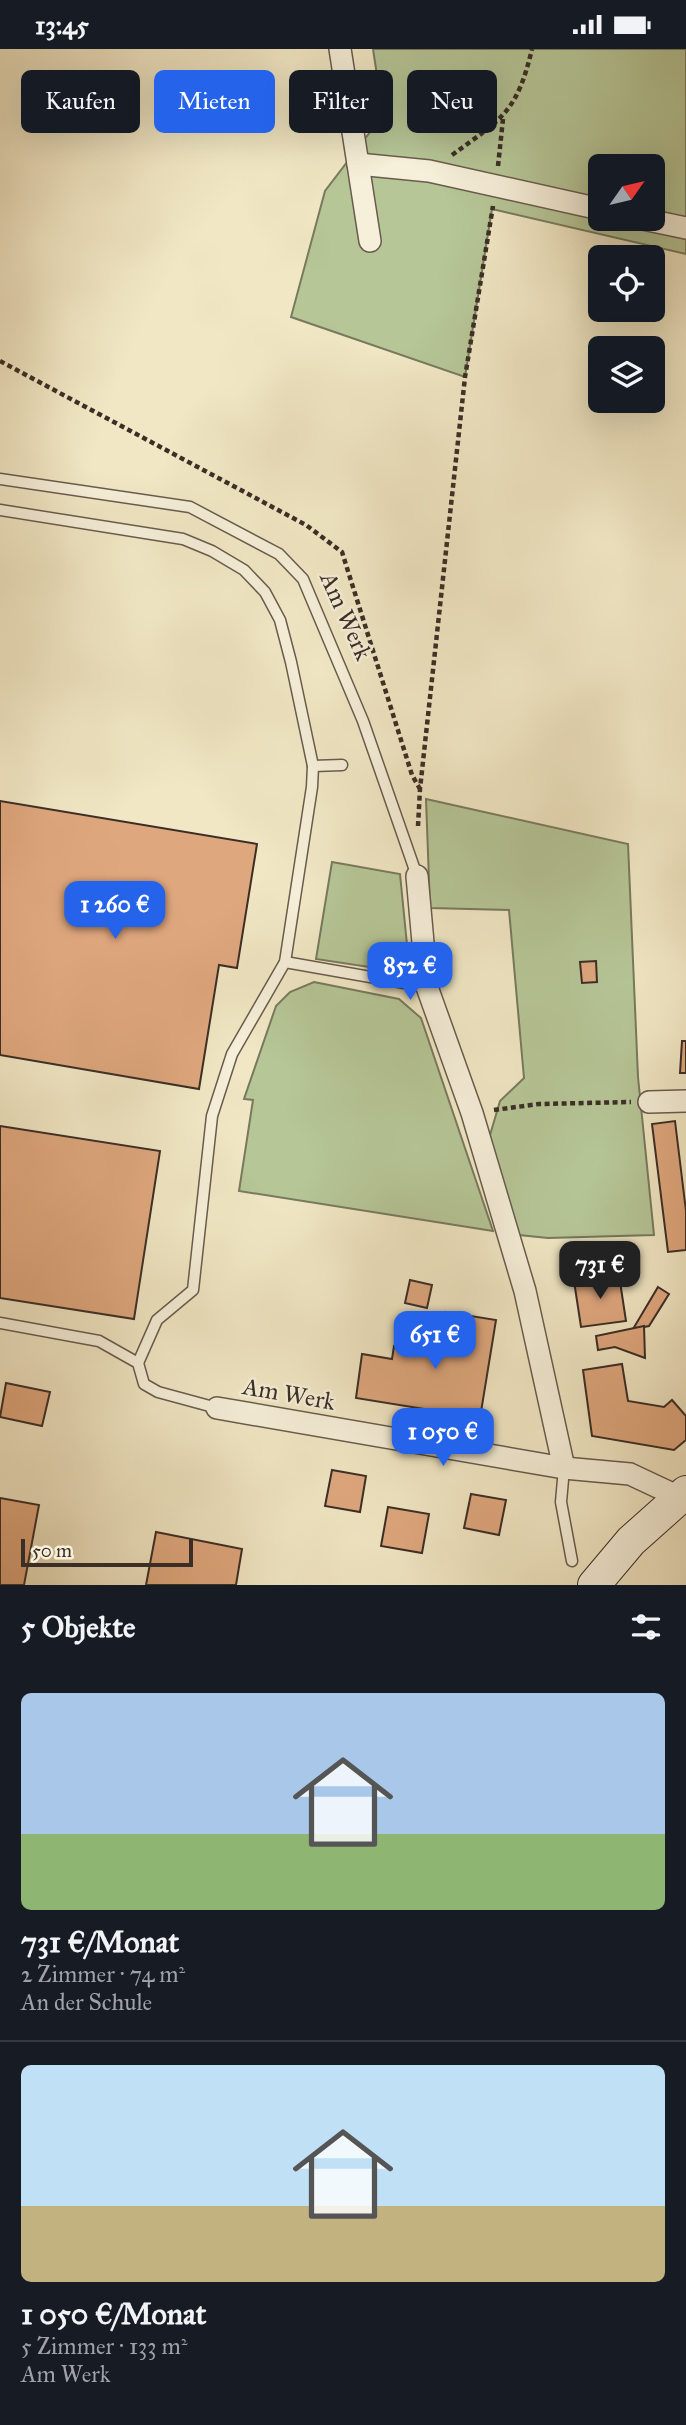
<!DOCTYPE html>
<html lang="de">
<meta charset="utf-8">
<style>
:root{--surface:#171b24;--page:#20242c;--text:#f1f3f6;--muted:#9ea1a6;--line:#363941;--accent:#2563eb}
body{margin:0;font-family:"IM FELL Great Primer",serif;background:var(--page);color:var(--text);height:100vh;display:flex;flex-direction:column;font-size:26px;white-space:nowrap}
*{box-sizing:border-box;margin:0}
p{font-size:23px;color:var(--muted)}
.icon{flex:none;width:38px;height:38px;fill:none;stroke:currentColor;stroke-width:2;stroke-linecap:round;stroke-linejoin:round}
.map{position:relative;height:1536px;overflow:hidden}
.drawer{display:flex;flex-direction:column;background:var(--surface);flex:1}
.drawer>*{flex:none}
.guide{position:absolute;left:21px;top:21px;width:644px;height:63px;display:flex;gap:14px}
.needle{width:46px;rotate:56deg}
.controls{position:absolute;left:588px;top:105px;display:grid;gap:14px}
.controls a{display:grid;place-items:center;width:77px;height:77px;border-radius:10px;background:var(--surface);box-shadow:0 7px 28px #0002;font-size:35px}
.scale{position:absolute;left:21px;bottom:18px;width:172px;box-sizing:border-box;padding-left:7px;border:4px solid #3b2e27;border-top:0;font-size:19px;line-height:24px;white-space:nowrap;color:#3b2e27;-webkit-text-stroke:5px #f6efd9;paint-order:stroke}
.price{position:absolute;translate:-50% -60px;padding:0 16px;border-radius:14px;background:var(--accent);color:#fff;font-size:23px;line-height:46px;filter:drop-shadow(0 2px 4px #0008)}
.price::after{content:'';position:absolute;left:50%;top:42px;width:21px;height:16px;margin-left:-10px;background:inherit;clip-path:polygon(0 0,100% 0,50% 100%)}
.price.on{background:#222;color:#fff}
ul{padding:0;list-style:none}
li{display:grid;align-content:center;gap:14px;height:371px;padding:0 21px}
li+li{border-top:2px solid var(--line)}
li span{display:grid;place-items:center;height:217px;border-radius:10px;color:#555}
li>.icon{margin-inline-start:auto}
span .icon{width:126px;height:126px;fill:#fffc;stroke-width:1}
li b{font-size:30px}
h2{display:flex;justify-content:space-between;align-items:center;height:84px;padding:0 21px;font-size:30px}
.tag{padding:0 24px;border-radius:10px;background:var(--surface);box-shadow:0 7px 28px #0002;font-size:24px;line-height:63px}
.tag.on{background:var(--accent);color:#fff}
.status{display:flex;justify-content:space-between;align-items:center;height:49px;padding:0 35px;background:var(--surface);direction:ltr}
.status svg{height:19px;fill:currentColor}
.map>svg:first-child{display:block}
.green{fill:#b6c697;stroke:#787a5f;stroke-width:2;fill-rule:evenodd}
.building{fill:#dfa77e;stroke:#3b2e27;stroke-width:2}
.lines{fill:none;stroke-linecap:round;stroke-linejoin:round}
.lane-casing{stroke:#685c4e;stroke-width:13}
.street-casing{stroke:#685c4e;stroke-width:24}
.secondary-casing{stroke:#3b2e27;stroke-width:34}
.path{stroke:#3b2e27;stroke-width:4.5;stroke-dasharray:5 3.5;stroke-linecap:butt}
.lane{stroke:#f6efd9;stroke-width:10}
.street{stroke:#f6efd9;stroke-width:21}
.secondary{stroke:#f6efd9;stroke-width:32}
.labels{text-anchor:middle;stroke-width:5;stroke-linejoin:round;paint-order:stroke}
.street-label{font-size:24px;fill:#3b2e27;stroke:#f6efd9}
</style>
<div class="status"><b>13:45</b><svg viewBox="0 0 49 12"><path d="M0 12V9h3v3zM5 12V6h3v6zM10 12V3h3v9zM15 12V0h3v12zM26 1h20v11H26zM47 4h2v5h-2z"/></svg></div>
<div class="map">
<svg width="686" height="1536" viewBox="0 0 686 1536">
<rect width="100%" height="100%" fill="#f1e7c4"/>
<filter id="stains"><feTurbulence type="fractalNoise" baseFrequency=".00286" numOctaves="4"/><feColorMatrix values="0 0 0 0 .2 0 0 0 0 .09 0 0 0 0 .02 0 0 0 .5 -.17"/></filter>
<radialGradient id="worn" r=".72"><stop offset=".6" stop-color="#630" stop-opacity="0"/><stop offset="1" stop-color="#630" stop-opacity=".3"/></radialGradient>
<!-- green -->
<g class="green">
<path d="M373 0H686V205L492 160 465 328 291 268 325 142 383 66ZM600 117H653V170H600Z"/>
<path d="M426 750 628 795 638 1028 654 1186 548 1189 519 1186 488 1093 500 1052 524 1029 509 861 430 859Z"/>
<path d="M332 813 400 825 409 916 402 923 316 910Z"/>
<path d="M314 933 399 950 421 969 493 1182 239 1142 253 1051 244 1050 276 957 290 943Z"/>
</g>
<!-- building -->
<g class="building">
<path d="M0 752 257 795 237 919 219 916 199 1040 0 1006Z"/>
<path d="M596 912 597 933 582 934 580 913Z"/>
<path d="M682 992H686V1024H680Z"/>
<path d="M675 1072 686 1162V1201L668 1203 652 1075Z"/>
<path d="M0 1077 160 1102 134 1270 0 1249Z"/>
<path d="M619 1226 626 1272 581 1278 574 1232Z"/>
<path d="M410 1231 432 1236 427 1259 405 1254Z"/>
<path d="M658 1238 669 1245 649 1277 633 1280Z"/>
<path d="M446 1263 496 1271 480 1369 356 1349 362 1305 392 1310 394 1297 439 1304Z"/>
<path d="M644 1277 645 1309 615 1298 598 1301 596 1287Z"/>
<path d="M622 1315 628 1352 664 1358 672 1351 686 1367V1391L674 1401 592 1387 583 1321Z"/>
<path d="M6 1334 50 1343 42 1377 0 1368Z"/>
<path d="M332 1421 366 1427 360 1463 325 1457Z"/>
<path d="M471 1445 506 1451 499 1486 464 1479Z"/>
<path d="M0 1449 39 1456 24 1536H0Z"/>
<path d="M388 1458 429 1465 422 1504 381 1497Z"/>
<path d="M156 1483 242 1500 236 1536H146Z"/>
</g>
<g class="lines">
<!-- lane casing -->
<g class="lane-casing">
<g id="lane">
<path d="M0 430 190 458 279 505 303 530 363 672 417 827"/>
<path d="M0 461 183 490 212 502 244 521 265 543 280 571 291 613 313 717 312 738 285 913 232 1005 212 1067 193 1241 157 1271 138 1314"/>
<path d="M313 717 342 716"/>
<path d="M285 913 427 938"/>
<path d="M0 1274 99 1292 138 1314 144 1335 158 1343 217 1359"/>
<path d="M564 1419 561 1453 572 1512"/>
</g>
</g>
<!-- street casing -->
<g class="street-casing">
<g id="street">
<path d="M340 0 370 192"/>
<path d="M358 115 429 122 600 160"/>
<path d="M643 170 686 179"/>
<path d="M417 827 427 938 472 1064 525 1242 564 1419"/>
<path d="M649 1053 686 1052"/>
<path d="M217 1359 564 1419 630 1425 679 1448"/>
</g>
</g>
<!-- secondary casing -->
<g class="secondary-casing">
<path id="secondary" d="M594 1536 631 1492 686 1443"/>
</g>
<!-- path -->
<g class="path">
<path d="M452 106C503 69 517 63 532 0"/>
<path d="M498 117 503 70"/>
<path d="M0 312 306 476 342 503 412 726 420 740"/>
<path d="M418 777 420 740 465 328 493 157"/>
<path d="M494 1061 539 1055 631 1053"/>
</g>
<!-- lane -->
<use href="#lane" class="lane"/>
<!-- street -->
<use href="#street" class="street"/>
<!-- secondary -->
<use href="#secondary" class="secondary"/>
</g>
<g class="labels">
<!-- street labels -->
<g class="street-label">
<text transform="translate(346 567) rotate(66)" y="8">Am Werk</text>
<text transform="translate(289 1345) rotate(10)" y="8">Am Werk</text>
</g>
</g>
<rect width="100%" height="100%" filter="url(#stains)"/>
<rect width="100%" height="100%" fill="url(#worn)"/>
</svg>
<div class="controls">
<a><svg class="needle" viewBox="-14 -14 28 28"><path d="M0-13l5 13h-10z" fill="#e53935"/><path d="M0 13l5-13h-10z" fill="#9ea1a6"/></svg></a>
<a><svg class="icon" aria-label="locate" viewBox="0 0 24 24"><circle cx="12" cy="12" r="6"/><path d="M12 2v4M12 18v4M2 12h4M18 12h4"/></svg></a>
<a><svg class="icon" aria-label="layers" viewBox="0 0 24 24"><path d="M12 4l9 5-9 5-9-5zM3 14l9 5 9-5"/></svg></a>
</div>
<div class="scale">50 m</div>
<b class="price" style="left:115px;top:892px">1 260 €</b>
<b class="price" style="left:410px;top:953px">852 €</b>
<b class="price on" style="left:600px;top:1252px">731 €</b>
<b class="price" style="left:435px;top:1322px">651 €</b>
<b class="price" style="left:443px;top:1419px">1 050 €</b>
<div class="guide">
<a class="tag">Kaufen</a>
<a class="tag on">Mieten</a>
<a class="tag">Filter</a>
<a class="tag">Neu</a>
</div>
</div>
<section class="drawer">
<h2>5 Objekte<svg class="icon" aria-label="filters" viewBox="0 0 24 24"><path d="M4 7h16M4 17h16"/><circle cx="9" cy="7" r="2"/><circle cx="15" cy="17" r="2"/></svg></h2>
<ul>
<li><span style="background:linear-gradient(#a9c7e8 65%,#8fb573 0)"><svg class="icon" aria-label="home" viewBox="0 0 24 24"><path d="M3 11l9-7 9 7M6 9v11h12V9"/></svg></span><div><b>731 €/Monat</b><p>2 Zimmer · 74 m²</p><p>An der Schule</p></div></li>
<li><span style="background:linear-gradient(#bfe0f5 65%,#c2b280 0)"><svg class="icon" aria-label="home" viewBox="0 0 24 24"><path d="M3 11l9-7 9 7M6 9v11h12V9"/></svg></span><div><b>1 050 €/Monat</b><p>5 Zimmer · 133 m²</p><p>Am Werk</p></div></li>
</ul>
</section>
